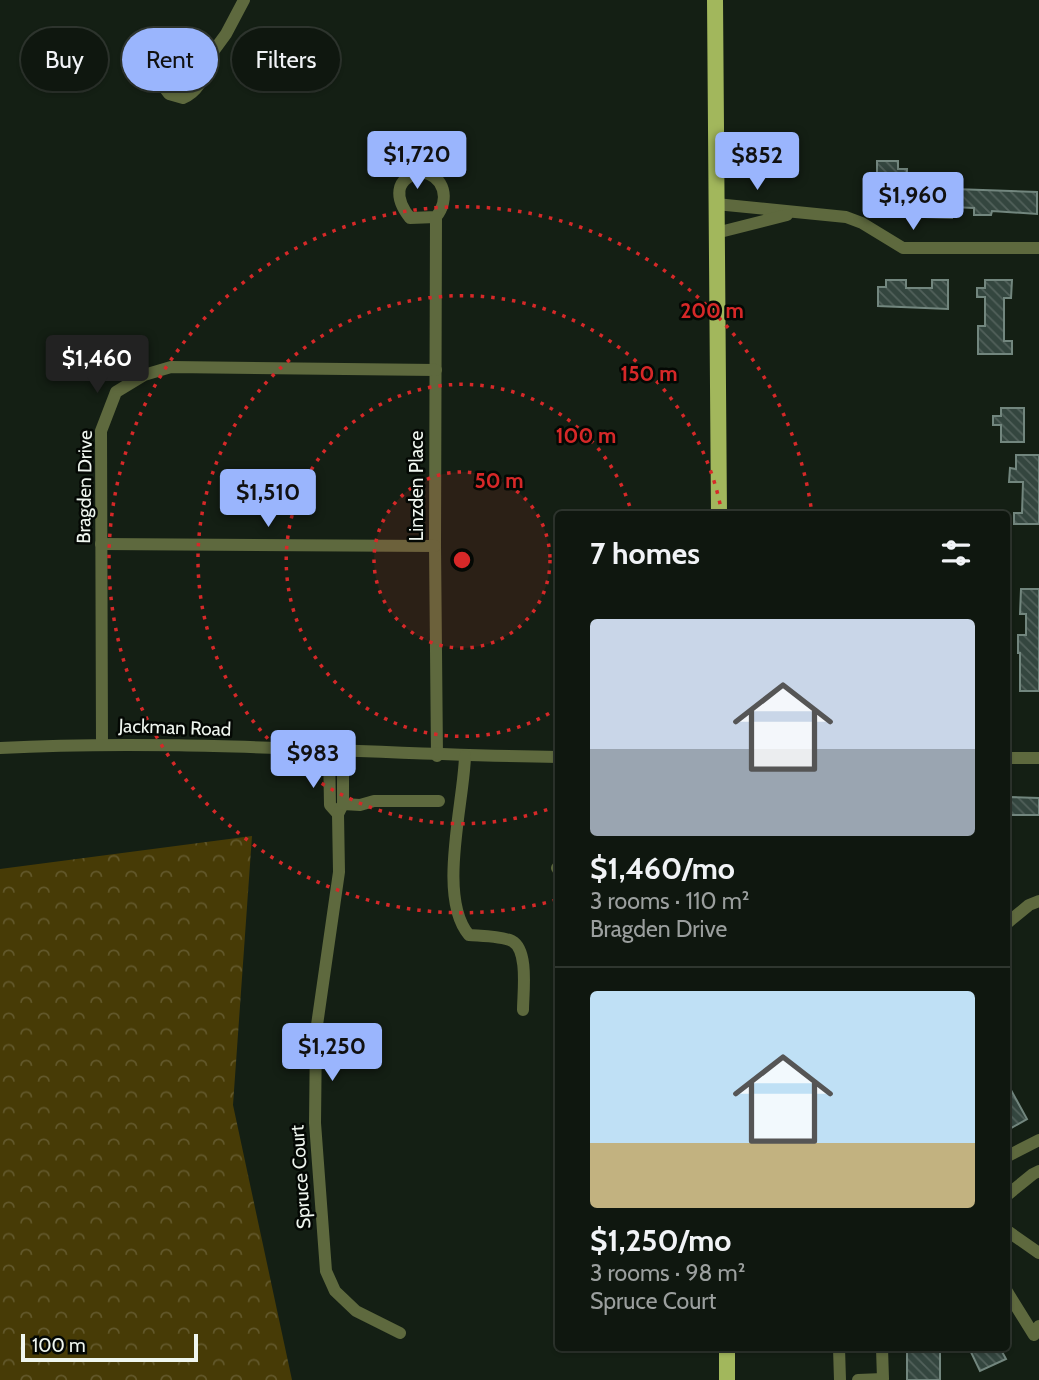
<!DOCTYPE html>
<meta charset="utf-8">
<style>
:root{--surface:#0f170f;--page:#1d241d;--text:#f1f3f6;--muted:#9b9f9e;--line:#2f362f;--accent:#9ab5fd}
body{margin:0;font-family:Cabin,sans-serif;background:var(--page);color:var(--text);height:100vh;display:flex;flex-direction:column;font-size:26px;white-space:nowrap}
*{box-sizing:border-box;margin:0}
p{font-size:23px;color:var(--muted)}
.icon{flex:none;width:38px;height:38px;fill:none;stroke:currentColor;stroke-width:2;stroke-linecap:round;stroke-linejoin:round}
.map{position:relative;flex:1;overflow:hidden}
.side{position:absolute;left:555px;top:511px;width:455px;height:840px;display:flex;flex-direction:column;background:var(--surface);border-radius:7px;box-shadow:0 2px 5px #0004,0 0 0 2px var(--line)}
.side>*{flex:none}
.banner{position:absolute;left:21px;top:28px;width:429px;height:63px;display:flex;gap:14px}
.scale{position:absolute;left:21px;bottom:18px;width:177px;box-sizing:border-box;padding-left:7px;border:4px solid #eff6ef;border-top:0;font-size:19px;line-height:24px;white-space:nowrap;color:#eff6ef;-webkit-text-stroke:5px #040804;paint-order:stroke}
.price{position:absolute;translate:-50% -60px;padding:0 16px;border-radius:7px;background:var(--accent);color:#111;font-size:23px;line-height:46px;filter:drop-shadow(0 2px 4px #0008)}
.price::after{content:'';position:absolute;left:50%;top:42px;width:21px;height:16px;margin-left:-10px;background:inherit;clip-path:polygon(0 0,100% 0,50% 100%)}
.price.current{background:#222;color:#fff}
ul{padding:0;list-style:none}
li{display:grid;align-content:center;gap:14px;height:371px;padding:0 35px}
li+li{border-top:2px solid var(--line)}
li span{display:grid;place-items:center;height:217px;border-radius:7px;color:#555}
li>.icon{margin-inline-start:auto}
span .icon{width:126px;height:126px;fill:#fffc;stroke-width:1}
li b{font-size:30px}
h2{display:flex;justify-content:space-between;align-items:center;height:84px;padding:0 35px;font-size:30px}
.chip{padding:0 24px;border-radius:32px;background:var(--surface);box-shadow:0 2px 5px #0004,0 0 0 2px var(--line);font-size:24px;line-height:63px}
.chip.current{background:var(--accent);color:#111}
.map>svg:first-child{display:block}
.forest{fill:url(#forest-crowns)}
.building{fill:url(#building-back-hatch);stroke:#72867e;stroke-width:2}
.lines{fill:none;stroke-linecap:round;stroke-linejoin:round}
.minor{stroke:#5e693e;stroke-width:12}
.major{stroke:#a2b75c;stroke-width:16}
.ring{fill:none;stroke:#d62828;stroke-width:3.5;stroke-dasharray:3.5 7}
.labels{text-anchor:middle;stroke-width:5;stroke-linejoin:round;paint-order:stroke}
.street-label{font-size:19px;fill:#eff6ef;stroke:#040804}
.centre{fill:#d62828;stroke:#040804;stroke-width:3.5}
.ring-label{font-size:21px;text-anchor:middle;font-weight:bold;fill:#d62828;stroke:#040804;stroke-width:5;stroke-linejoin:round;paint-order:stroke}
</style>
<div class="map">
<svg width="1039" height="1380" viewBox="0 0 1039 1380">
<defs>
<pattern id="forest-crowns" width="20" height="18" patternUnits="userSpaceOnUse" patternTransform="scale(1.75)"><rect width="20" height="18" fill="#473b06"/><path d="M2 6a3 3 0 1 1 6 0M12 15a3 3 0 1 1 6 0" fill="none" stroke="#62582b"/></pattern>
<pattern id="building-back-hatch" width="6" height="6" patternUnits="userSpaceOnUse" patternTransform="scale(1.75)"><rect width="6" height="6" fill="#34463f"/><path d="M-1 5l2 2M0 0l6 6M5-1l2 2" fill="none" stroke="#52615b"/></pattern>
</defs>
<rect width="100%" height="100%" fill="#141f14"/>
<!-- forest -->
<path class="forest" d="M252 836 233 1105 292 1380H0V869Z"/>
<!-- building -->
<g class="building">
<path d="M877 161H898V169H907L906 190H893V196H877Z"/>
<path d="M926 188 1037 192V214L992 211 991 215H974V208L952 207V218L925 217Z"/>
<path d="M886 280H906V288H932V280H948V309L878 306V287H886Z"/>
<path d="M985 280H1012L1011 298H1004V341H1012V354H978V326H985V297H977V288H985Z"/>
<path d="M1001 408H1024V442H1001V425H993V416H1001Z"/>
<path d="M1016 455H1039V524H1014V513H1022L1023 482H1009L1010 468 1016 469Z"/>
<path d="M1021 589H1039V691H1020V653H1018V635H1026V614H1020Z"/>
<path d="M1011 797 1039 798V815H1010Z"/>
<path d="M1006 1081 1027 1119 1006 1131Z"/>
<rect x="907" y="1348" width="33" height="32"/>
<path d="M969 1348H1000L1006 1359 980 1371Z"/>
</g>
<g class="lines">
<!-- minor -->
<g class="minor">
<path d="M181 56 207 60C205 77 199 91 183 98L169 94 160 82V70L168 59Z"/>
<path d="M207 60 226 34 244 0"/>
<path d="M422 172C445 176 450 200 436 217L410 218C395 199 393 178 422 172Z"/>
<path d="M716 204 846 217 862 223 903 248H1039"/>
<path d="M436 217 435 546 437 756"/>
<path d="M716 233 787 215"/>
<path d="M101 544 435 546"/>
<path d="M102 744 101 431 116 392 144 375 171 367 436 370"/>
<path d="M0 748C186 738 372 755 558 757"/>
<path d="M329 750 330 805 338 814"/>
<path d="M343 751V804L338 814 339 872 316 1032 315 1123 326 1271 335 1291 356 1311 400 1333"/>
<path d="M465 756C464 802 437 898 469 935 481 936 501 936 512 941 529 950 523 993 523 1010"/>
<path d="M1006 758H1039"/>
<path d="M343 804 360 805 374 801H439"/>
<path d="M557 868H558"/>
<path d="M1006 924 1029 905 1039 901"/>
<path d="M1006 1157 1039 1140"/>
<path d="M1006 1196 1033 1174 1039 1171"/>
<path d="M1006 1230 1039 1253"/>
<path d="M1006 1290 1034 1335 1039 1326"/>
<path d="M839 1348 840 1380"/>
<path d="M858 1380 883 1379 882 1348"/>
</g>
<!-- major -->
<g class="major">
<path d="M715 0 719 514"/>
<path d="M727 1348V1380"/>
</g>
</g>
<!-- distance rings -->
<circle cx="462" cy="560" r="88" fill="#d62828" fill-opacity=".12"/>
<g class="ring">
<circle cx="462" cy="560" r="88"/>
<path d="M558 708A176 176 0 1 1 632 514"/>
<path d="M557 806A264 264 0 1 1 722 514"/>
<path d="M556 900A353 353 0 1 1 812 514"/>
</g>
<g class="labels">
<!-- street labels -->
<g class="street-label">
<text transform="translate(416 486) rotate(-90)" y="7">Linzden Place</text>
<text transform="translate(84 487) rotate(-89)" y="7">Bragden Drive</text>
<text transform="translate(175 727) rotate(2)" y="7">Jackman Road</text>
<text transform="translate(300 1177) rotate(-94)" y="7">Spruce Court</text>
</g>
</g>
<circle cx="462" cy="560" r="10" class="centre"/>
<g class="ring-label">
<text x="712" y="318">200 m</text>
<text x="649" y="381">150 m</text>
<text x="586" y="443">100 m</text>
<text x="499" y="488">50 m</text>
</g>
</svg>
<div class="scale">100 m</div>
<b class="price" style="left:417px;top:191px">$1,720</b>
<b class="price" style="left:757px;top:192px">$852</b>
<b class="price" style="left:913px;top:232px">$1,960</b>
<b class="price current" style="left:97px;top:395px">$1,460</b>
<b class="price" style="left:268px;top:529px">$1,510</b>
<b class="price" style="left:313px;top:790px">$983</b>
<b class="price" style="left:332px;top:1083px">$1,250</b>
<div class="banner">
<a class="chip">Buy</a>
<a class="chip current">Rent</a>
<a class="chip">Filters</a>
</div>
<section class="side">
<h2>7 homes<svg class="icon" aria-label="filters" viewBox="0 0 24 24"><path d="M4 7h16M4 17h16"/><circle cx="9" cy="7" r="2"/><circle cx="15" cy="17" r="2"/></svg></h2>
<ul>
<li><span style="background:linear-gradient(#c9d6e8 60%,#9aa5b1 0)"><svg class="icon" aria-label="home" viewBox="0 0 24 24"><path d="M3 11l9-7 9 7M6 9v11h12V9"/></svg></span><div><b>$1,460/mo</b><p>3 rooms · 110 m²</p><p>Bragden Drive</p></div></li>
<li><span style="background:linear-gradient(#bfe0f5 70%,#c2b280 0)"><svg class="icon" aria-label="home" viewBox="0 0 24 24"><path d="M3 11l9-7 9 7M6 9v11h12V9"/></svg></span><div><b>$1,250/mo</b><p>3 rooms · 98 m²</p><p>Spruce Court</p></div></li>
</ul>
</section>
</div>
